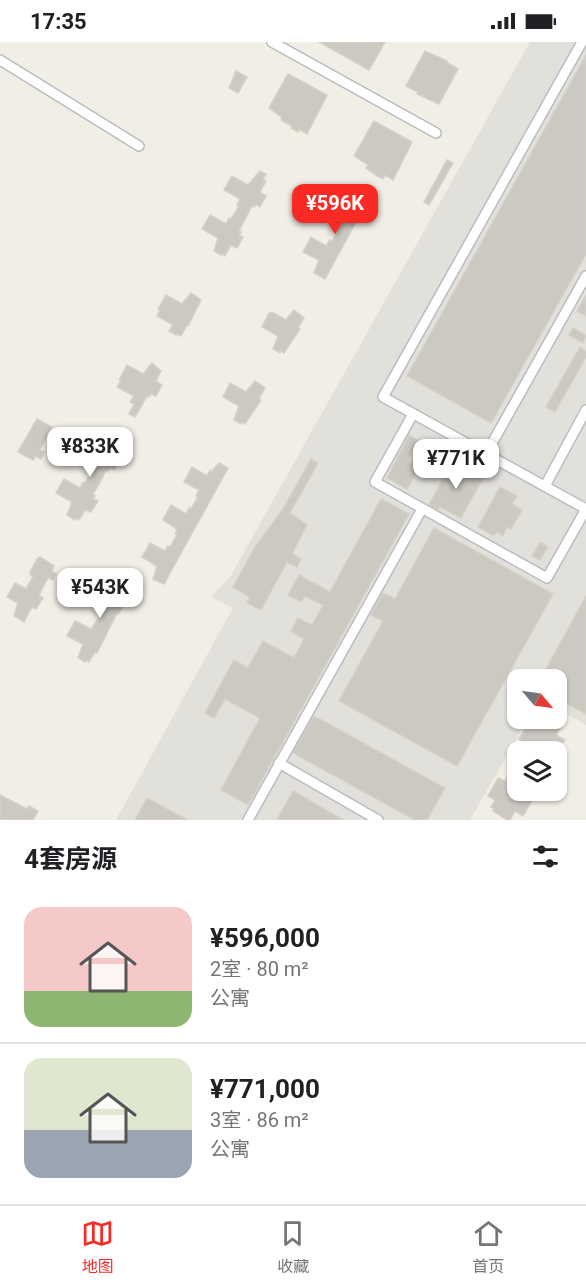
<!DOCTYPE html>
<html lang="zh">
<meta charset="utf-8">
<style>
:root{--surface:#fff;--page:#f6f6f6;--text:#202124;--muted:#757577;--line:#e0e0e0;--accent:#f92a24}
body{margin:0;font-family:Roboto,"Noto Sans SC",sans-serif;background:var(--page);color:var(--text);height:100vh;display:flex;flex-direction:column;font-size:22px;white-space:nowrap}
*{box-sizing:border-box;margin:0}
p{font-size:20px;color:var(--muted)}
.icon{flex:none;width:33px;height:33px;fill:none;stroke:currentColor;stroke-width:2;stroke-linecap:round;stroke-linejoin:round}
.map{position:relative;height:778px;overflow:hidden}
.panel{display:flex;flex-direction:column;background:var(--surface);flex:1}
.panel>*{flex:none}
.needle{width:39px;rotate:119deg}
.tools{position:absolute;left:507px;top:627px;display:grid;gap:12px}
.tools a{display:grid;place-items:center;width:60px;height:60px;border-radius:12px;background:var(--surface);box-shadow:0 2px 4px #0004;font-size:30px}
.price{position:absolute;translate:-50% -51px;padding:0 14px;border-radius:12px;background:#fff;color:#222;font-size:20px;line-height:39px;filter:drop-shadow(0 2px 3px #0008)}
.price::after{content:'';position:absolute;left:50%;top:36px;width:18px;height:14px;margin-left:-9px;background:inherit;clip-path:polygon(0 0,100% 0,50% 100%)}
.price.on{background:var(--accent);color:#fff}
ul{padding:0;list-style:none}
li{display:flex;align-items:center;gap:18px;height:150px;padding:0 24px}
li+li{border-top:2px solid var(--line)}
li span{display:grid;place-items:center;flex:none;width:168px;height:120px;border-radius:18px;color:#555}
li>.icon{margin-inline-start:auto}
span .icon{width:72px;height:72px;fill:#fffc;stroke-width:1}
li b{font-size:26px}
h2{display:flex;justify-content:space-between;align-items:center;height:72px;padding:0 24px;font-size:26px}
.status{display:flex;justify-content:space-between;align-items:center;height:42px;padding:0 30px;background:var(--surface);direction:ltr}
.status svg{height:16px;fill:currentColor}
.menu{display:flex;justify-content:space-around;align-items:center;height:84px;border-top:2px solid var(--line);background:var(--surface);font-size:16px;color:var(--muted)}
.menu a{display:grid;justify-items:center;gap:3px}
.menu .on{color:var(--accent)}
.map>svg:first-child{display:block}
.industrial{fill:#e2e0db}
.building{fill:#ccc9c3;stroke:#d7d0c4;stroke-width:1.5}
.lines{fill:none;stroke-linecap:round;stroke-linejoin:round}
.minor-casing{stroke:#b9bcc1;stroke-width:12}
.minor{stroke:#fff;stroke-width:9}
</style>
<div class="status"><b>17:35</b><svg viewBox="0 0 49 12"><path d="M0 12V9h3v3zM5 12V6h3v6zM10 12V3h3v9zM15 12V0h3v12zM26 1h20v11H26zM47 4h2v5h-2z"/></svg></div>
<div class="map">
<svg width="586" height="778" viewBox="0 0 586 778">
<rect width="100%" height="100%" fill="#f1eee6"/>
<!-- industrial -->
<path class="industrial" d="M530 0H586V683L557 666 556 638H518V676L528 677 470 778H116L233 566 211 555 230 535Z"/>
<!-- building -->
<g class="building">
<path d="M319 0H385L369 28Z"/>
<path d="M425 9 447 19 446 20 458 27 439 62 417 52 418 50 406 44Z"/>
<path d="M586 13V212L491 381 407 334Z"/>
<path d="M236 29 247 35 238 51 229 46Z"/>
<path d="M288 32 327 53 307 92 299 87 298 90 291 86 292 84 281 78 282 76 280 74 269 66Z"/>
<path d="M374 79 412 100 393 138 385 133 383 137 376 133 366 126 368 123 365 121 354 114Z"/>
<path d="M447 118 453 121 429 163 424 160Z"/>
<path d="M260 129 266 132 263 137 266 139 260 150 266 154 260 165 256 162 254 165 252 164 239 189 241 190 239 193 243 195 237 206 231 203 225 214 222 212 221 213 214 209 218 196 202 187 210 173 226 182 229 176 231 177 239 164 237 163 240 157 224 148 232 134 248 143Z"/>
<path d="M360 153 368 158 325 237 314 231 319 218 303 210 311 195 326 204 330 198 332 200 338 187 336 186 340 180 324 172 332 158 347 166 351 160 353 162Z"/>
<path d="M191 251 201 258 188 284 187 283 181 294 177 292 176 293 169 289 173 283 157 274 160 268 158 267 166 253 182 262Z"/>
<path d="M586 253V274L577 269Z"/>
<path d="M294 268 304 276 298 286 300 287 284 311 281 309 280 311 273 307 278 294 262 285 269 271 272 270 286 278Z"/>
<path d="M573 286 586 293 583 301 569 293Z"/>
<path d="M580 305 586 309V315L555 370 546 365Z"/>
<path d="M152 321 161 329 156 339 162 343 156 354 151 352 149 355 147 354 135 375 129 372 134 362 130 360 134 354 117 345 121 339 119 338 127 323 143 332Z"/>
<path d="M255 339 265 346 259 357 261 358 245 382 242 380 241 382 234 378 239 364 223 355 230 341 246 350Z"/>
<path d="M37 377 52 385 50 389 55 392 51 399 46 396 40 408 44 410 41 417 36 414 33 418 18 410Z"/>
<path d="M409 393 419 399 407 419 419 425 407 447 387 436Z"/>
<path d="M111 396 120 403 115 413 120 418 114 428 110 426 108 429 106 428 98 444 93 452 95 454 93 457 98 459 91 470 85 468 79 478 76 476 75 478 67 473 72 460 56 451 64 437 80 446 83 440 85 441 93 428 91 427 94 421 78 412 86 398 102 407Z"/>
<path d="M311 417 318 421 290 471 307 483 292 512 301 517 297 525 287 520 261 568 247 561 250 555 233 545 255 505 283 467Z"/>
<path d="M453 418 483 436 461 476 440 465 438 468 429 463Z"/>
<path d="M219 421 228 426 164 542 153 537 157 524 142 515 150 501 165 509 168 504 170 505 177 493 175 492 177 487 163 478 171 463 186 472 189 466 191 467 198 455 196 454 199 448 184 440 192 425 207 434 210 428 212 429Z"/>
<path d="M500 445 517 454 512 462 522 468 511 487 507 485 503 494 497 490 494 494 478 485Z"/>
<path d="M381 457 409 472 248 763 221 748 260 676 225 657 214 676 205 671 234 618 248 626 263 599 294 616 304 597 291 589 298 576 312 583 323 563 305 554 301 560 288 553 299 533 330 550Z"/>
<path d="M434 486 553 552 457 724 339 659 383 579 371 573 383 551 395 557Z"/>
<path d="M540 500 548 505 540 518 532 514Z"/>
<path d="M40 515 54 524 52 529 56 532 53 538 48 536 39 553 43 556 36 567 32 565 24 580 14 574 18 561 7 555 15 541 26 547 33 535 30 532V530L37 517Z"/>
<path d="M121 538 131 545 125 556 127 557 118 572 117 571 97 611 95 610 89 620 86 618 85 620 78 616 83 602 67 594 75 579 91 587 103 570 101 569 104 563 88 554 96 540 112 549Z"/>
<path d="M586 554V672L556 656V638H540Z"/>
<path d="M314 674 445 746 427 778H415L293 711Z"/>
<path d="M539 676H548L562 683 556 693 565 698 556 710H521L526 701 519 697 530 678 536 682Z"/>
<path d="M509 732 516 736 512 743 518 746V748H522L534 755 523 774 515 769 510 778H507L493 769 494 767 491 765 495 758 488 754 498 736 505 739Z"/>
<path d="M293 749 344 778H277Z"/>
<path d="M0 753 27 767 29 764 38 769 33 778H0Z"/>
<path d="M147 756 187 778H135Z"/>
</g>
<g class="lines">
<!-- minor casing -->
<g class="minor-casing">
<g id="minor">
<path d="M272 0 436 91"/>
<path d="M582 0 383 355 586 467"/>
<path d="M0 18 139 104"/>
<path d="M413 372 375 440 547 536 586 467"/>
<path d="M486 412 586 234"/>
<path d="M545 444 586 368"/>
<path d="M279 721 378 778"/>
<path d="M248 778 422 467"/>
</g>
</g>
<!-- minor -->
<use href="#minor" class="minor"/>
</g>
</svg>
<div class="tools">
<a><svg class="needle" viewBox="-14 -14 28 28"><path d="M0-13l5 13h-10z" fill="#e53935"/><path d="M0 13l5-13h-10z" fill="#757577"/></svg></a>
<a><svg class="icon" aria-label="layers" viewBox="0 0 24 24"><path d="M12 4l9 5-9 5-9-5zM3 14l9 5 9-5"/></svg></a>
</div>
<b class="price on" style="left:335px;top:193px">¥596K</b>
<b class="price" style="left:90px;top:436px">¥833K</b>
<b class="price" style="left:456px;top:448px">¥771K</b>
<b class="price" style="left:100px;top:577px">¥543K</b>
</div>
<section class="panel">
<h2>4套房源<svg class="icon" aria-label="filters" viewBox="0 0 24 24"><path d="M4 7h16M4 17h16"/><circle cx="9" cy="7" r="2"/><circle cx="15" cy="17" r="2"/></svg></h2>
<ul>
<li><span style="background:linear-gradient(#f6c9c9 70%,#8fb573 0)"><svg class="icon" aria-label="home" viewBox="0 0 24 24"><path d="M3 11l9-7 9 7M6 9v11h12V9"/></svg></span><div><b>¥596,000</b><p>2室 · 80 m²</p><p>公寓</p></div></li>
<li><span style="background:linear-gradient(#dfe7d0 60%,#9aa5b1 0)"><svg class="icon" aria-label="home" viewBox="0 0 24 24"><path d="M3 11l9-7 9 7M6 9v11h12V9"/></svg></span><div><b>¥771,000</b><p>3室 · 86 m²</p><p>公寓</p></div></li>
</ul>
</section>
<nav class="menu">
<a class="on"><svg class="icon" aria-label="map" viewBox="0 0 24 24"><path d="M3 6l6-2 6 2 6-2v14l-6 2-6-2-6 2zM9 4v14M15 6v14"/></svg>地图</a>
<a><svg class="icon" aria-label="saved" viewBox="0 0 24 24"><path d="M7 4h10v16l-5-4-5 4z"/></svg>收藏</a>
<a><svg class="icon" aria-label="home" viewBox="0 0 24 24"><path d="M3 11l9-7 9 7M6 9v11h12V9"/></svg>首页</a>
</nav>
